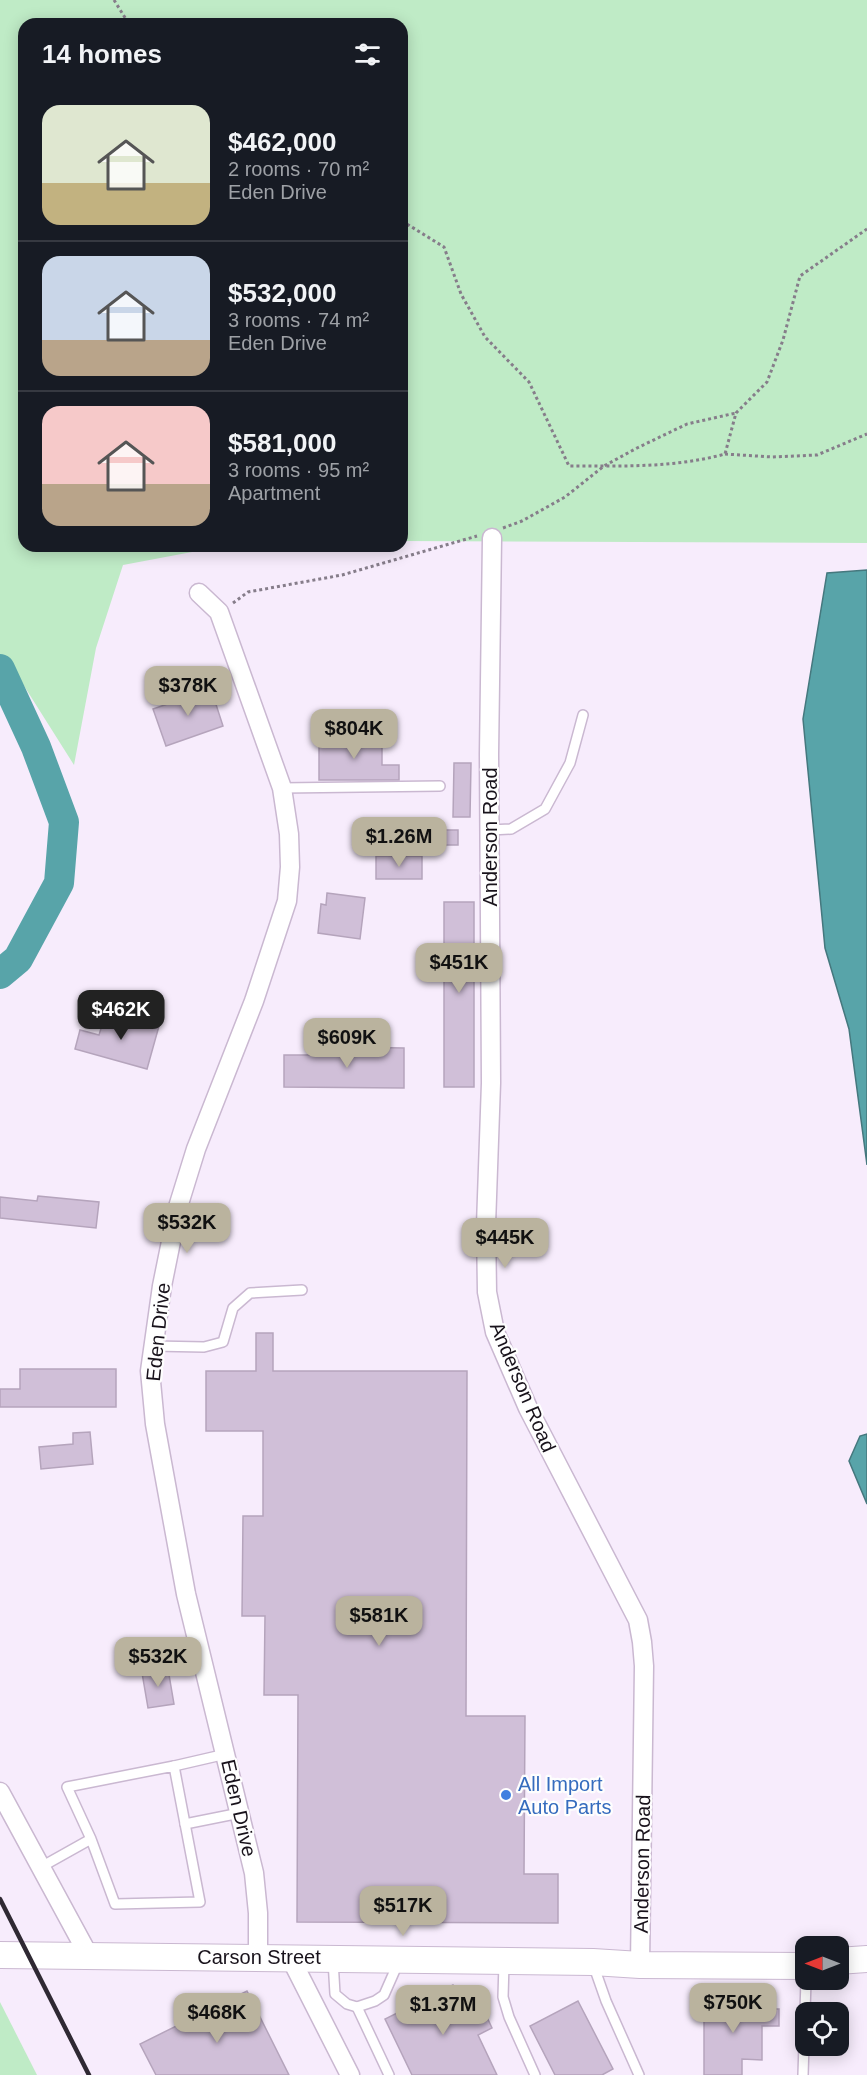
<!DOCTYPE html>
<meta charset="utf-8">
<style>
:root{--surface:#171b24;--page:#20242c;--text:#f1f3f6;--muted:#9ea1a6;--line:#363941;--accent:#bab39e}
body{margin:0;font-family:Arial,sans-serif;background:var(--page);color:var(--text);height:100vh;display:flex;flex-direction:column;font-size:22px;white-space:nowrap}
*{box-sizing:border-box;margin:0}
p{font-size:20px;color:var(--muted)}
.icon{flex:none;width:33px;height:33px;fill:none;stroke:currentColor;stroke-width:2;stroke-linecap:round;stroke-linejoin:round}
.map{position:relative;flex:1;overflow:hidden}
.panel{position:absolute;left:18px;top:18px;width:390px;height:534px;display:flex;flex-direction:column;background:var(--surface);border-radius:18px;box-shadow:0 3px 15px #0003}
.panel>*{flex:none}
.needle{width:39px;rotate:270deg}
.controls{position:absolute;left:795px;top:1936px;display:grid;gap:12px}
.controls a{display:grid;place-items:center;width:54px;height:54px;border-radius:12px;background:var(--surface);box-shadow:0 3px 15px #0003;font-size:30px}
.price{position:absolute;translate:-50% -51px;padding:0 14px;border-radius:12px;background:var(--accent);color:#111;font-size:20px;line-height:39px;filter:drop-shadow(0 2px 3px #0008)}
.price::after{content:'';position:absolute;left:50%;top:36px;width:18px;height:14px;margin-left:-9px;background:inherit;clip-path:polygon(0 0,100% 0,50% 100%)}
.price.active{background:#222;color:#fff}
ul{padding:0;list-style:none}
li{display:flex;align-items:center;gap:18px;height:150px;padding:0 24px}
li+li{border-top:2px solid var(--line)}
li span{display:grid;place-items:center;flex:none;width:168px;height:120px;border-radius:18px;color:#555}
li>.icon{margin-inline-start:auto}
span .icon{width:72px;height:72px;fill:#fffc;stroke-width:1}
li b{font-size:26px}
h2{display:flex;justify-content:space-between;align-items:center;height:72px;padding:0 24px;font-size:26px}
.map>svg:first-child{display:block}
.green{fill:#bfebc6}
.water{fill:#58a4a9;stroke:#45787e;stroke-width:1.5}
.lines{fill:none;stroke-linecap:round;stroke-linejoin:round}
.river{stroke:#58a4a9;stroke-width:30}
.building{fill:#d0bfd8;stroke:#b5a4bc;stroke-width:1.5}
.lane-casing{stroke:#cab8d1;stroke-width:12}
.street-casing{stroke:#cab8d1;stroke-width:21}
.secondary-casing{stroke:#cab8d1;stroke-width:28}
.path{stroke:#867d8a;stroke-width:3;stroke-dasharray:3 3;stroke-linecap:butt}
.lane{stroke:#fff;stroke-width:9}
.street{stroke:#fff;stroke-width:18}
.secondary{stroke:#fff;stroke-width:26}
.rail{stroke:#2f2933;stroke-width:4.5}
.shop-dot{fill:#3f7fe0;stroke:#fefefe;stroke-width:2}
.labels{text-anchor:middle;stroke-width:4.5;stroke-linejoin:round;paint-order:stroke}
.street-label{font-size:20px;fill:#18121b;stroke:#fefefe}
.shop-label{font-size:20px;fill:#366cbe;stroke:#fefefe;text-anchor:start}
</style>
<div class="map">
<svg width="867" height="2075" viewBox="0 0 867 2075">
<rect width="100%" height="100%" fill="#f7ecfc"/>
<!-- green -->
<g class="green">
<path d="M0 0H867V543L402 541V24H24V546H262L192 552 123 565 96 648 74 765 14 670 0 666Z"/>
<path d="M0 2002 37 2075H0Z"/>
</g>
<!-- water -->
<g class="water">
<path d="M867 570V1165L849 1029 825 948 803 719 827 573Z"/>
<path d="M867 1434V1504L849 1461 860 1436Z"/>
</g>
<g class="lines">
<!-- river -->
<path class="river" d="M0 669 36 747 64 822 59 883 18 959 0 974"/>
</g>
<!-- building -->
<g class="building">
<path d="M211 689 223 726 166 746 153 709Z"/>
<path d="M319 738H382V765H399V780H319Z"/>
<path d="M454 763H471L470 817H453Z"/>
<rect x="423" y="830" width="35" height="15"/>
<rect x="376" y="856" width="46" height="23"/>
<path d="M327 893 365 898 360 939 318 933 321 904 326 905Z"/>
<rect x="444" y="902" width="30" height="185"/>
<path d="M106 1012 159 1026 147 1069 75 1049 80 1030 99 1035Z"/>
<path d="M345 1047 404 1048V1088L284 1087V1055H345Z"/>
<path d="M38 1196 99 1202 96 1228 0 1218V1197L37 1201Z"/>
<path d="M256 1333H273V1371H467L466 1716H525L524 1874H558V1923L297 1922 298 1695H264L265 1616H242L243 1516H263V1431H206V1371H256Z"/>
<path d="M20 1369H116V1407H0V1389H20Z"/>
<path d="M90 1432 93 1464 41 1469 39 1447 73 1444V1433Z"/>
<path d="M168 1669 174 1704 148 1708 142 1673Z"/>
<path d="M453 1985 461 2001 476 1994 492 2028 478 2035 497 2075H412L385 2019Z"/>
<path d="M247 1991 289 2075H156L140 2044Z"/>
<path d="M704 1995H742V2009H779V2026H762V2060L742 2059V2075H704Z"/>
<path d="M578 2001 613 2069 602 2075H555L530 2026Z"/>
</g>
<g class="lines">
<!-- lane casing -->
<g class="lane-casing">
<g id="lane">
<path d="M282 788 440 786"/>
<path d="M490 830 511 829 545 809 570 763 583 715"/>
<path d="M153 1346 204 1347 223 1342 233 1308 250 1293 302 1290"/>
<path d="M174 1766 226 1754"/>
<path d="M185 1824 240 1813"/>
<path d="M41 1867 91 1839 115 1904 200 1902 174 1766 67 1787 91 1839"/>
<path d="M333 1960 335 1994 347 2004 357 2007 375 2001 384 1995 399 1961"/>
<path d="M504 1963 503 1997 509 2017 535 2075"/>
<path d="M593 1964 606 2001 639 2075"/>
<path d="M357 2007 389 2075"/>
<path d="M803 2075 806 1980"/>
</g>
</g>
<!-- street casing -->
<g class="street-casing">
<g id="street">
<path d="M492 538 489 754 491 1083 486 1225 487 1292 495 1332 528 1408 638 1620 642 1642 644 1666 640 1965"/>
<path d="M199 593 219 612 282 788 289 834 290 867 287 901 254 1001 196 1149 178 1207 162 1286 150 1371 155 1424 186 1594 254 1873 258 1913V1957"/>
<path d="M0 1792 89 1956"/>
<path d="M290 1957 350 2075"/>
</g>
</g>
<!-- secondary casing -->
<g class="secondary-casing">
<g id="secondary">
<path d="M0 1955 593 1962 640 1965 806 1966"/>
<path d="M838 1961 867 1959"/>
</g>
</g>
<!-- path -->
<g class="path">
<path d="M114 0 129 24"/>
<path d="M402 221 444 247 461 294 485 337 529 382 569 466C622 466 674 468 725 454L736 413 767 382 783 340 800 276 867 229"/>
<path d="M725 454 772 457 817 455 867 434"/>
<path d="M503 528 522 521 565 497 604 466 637 448 687 424 736 413"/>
<path d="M233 603 248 592 342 575 477 536"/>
</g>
<!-- lane -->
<use href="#lane" class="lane"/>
<!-- street -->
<use href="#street" class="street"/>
<!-- secondary -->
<use href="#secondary" class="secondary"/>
<!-- rail -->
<path class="rail" d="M0 1899 89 2075"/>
</g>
<!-- markers -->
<circle class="shop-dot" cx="506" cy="1795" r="6"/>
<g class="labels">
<!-- street labels -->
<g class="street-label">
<text transform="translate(490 837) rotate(-90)" y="7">Anderson Road</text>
<text transform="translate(158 1332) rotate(-84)" y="7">Eden Drive</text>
<text transform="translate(523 1387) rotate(67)" y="7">Anderson Road</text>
<text transform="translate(239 1808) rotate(77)" y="7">Eden Drive</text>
<text transform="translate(642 1864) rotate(-89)" y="7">Anderson Road</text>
<text x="259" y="1964">Carson Street</text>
</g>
<!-- shop labels -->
<g class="shop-label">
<text x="518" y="1791">All Import<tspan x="518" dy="23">Auto Parts</tspan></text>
</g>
</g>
</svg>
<div class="controls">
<a><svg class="needle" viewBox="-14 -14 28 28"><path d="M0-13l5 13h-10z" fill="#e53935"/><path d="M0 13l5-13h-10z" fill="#9ea1a6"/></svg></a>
<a><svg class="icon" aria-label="locate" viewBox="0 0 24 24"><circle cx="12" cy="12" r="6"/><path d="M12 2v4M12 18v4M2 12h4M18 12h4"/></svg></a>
</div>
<b class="price" style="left:188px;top:717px">$378K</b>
<b class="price" style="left:354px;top:760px">$804K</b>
<b class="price" style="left:399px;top:868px">$1.26M</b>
<b class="price" style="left:459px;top:994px">$451K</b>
<b class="price active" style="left:121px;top:1041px">$462K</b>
<b class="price" style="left:347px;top:1069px">$609K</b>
<b class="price" style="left:187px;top:1254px">$532K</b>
<b class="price" style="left:505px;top:1269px">$445K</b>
<b class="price" style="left:379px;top:1647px">$581K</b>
<b class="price" style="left:158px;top:1688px">$532K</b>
<b class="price" style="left:403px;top:1937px">$517K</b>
<b class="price" style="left:733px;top:2034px">$750K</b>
<b class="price" style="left:443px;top:2036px">$1.37M</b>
<b class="price" style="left:217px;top:2044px">$468K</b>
<section class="panel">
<h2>14 homes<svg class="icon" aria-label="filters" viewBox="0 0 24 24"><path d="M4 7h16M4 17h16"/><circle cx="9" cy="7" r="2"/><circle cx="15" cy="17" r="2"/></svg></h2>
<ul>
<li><span style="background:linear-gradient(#dfe7d0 65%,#c2b280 0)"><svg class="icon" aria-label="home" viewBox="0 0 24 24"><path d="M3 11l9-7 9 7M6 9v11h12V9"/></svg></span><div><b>$462,000</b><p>2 rooms · 70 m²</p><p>Eden Drive</p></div></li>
<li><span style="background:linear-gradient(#c9d6e8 70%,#b9a48a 0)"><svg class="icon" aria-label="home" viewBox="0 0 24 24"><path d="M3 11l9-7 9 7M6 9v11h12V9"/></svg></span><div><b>$532,000</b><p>3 rooms · 74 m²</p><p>Eden Drive</p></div></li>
<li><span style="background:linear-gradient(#f6c9c9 65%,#b9a48a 0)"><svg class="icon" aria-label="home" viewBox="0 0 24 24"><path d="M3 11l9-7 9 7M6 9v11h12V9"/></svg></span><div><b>$581,000</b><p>3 rooms · 95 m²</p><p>Apartment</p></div></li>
</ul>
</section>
</div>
